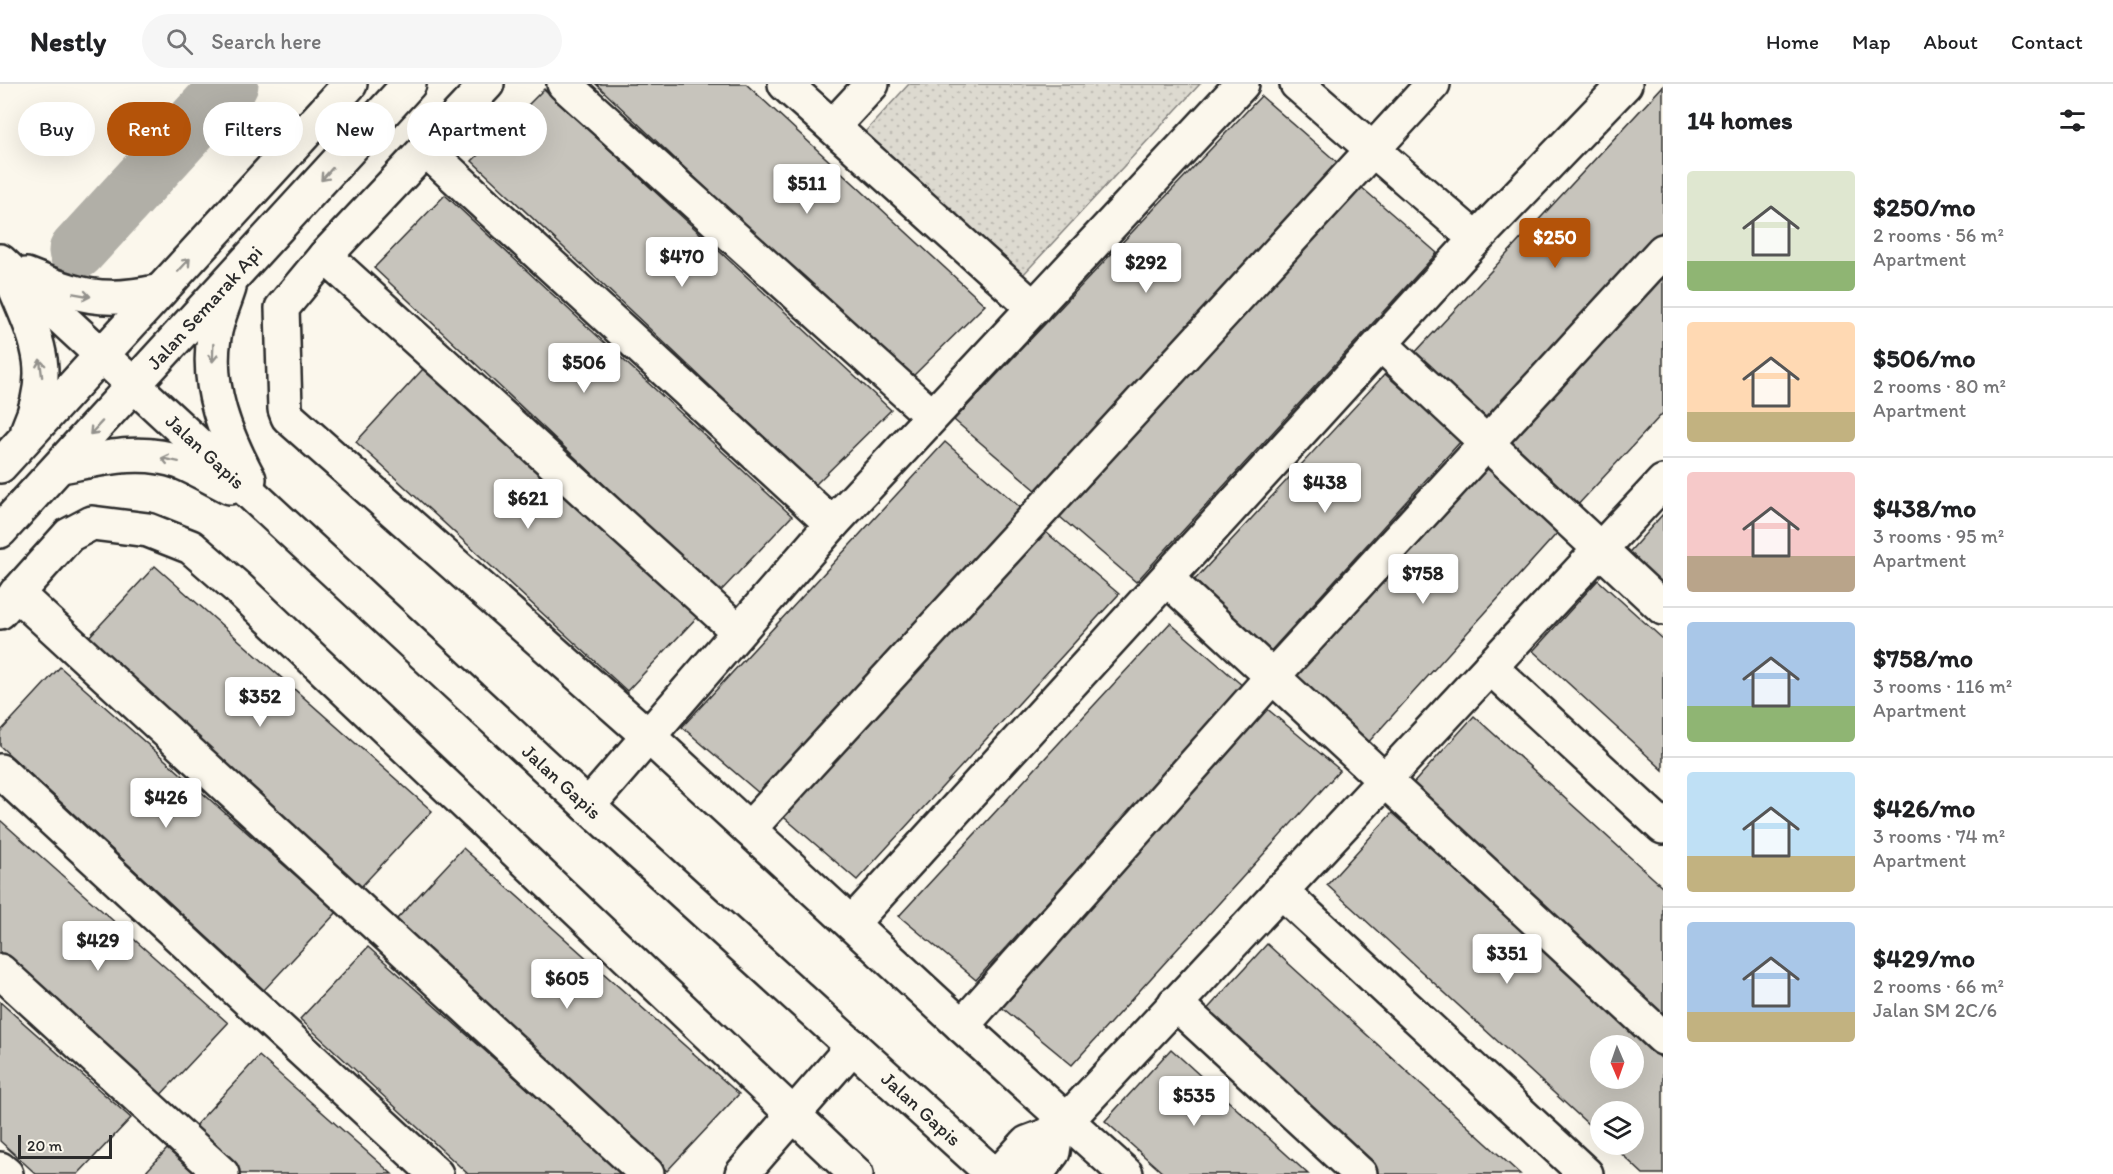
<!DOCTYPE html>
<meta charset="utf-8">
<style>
:root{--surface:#fff;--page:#f6f6f6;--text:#202124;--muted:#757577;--line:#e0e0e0;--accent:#b45309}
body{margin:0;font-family:Itim,sans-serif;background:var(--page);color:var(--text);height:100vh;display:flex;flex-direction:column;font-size:22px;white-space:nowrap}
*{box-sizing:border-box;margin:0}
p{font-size:20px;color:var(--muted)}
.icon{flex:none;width:33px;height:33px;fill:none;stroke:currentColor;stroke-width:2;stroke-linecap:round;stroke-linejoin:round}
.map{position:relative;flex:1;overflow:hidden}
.details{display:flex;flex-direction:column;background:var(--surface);width:450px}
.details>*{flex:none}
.hud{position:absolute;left:18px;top:18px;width:570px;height:54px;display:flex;gap:12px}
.needle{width:39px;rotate:178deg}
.tools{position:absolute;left:1590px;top:951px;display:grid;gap:12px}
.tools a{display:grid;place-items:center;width:54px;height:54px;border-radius:50%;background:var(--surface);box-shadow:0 6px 24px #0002;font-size:30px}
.scale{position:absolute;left:18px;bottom:15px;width:94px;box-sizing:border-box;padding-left:6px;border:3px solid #2b2b2b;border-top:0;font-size:16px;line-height:21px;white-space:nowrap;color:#2b2b2b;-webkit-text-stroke:4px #fbf7ec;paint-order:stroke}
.price{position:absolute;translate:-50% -51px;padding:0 14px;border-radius:6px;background:#fff;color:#222;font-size:20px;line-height:39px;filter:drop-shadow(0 2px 3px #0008)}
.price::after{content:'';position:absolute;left:50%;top:36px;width:18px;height:14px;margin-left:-9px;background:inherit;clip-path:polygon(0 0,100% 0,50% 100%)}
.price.selected{background:var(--accent);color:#fff}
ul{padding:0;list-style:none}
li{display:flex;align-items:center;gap:18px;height:150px;padding:0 24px}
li+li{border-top:2px solid var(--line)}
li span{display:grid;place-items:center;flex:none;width:168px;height:120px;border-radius:6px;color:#555}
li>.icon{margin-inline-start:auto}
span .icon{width:72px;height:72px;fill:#fffc;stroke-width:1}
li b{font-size:26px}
h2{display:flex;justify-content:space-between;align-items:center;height:72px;padding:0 24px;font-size:26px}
.pill{padding:0 21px;border-radius:27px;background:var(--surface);box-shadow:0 6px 24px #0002;font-size:21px;line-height:54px}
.pill.selected{background:var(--accent);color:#fff}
header{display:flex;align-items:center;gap:36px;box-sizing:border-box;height:84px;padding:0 30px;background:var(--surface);border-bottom:2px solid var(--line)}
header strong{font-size:28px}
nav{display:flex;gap:33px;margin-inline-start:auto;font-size:21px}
.search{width:420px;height:54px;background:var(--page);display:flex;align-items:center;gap:15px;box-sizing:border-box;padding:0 21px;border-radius:33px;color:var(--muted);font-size:22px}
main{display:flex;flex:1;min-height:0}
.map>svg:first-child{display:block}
.green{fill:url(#green-dots);stroke:#84827e;stroke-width:1.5}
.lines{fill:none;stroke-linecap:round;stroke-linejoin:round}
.river{stroke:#b1afa7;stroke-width:57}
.building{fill:#c7c4bc;stroke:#2b2b2b;stroke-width:1.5;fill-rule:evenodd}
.minor-casing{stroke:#2b2b2b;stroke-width:38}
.minor{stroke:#fbf7ec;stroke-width:33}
.oneway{stroke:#93918c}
.labels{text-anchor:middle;stroke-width:5;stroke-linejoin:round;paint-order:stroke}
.street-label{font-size:20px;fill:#2b2b2b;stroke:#fbf7ec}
</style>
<header>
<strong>Nestly</strong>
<div class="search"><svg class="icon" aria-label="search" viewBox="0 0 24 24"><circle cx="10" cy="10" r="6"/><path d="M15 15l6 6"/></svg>Search here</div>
<nav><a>Home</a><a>Map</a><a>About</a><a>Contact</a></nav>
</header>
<main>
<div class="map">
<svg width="1663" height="1090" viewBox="0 0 1663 1090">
<defs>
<pattern id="green-dots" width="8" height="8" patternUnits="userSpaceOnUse" patternTransform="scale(1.5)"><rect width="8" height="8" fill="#dddad0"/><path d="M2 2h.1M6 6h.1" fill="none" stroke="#bebbb3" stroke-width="1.8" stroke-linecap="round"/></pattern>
</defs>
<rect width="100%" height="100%" fill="#fbf7ec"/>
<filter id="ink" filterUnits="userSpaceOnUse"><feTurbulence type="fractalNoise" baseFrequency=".0167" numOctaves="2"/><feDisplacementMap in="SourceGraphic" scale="12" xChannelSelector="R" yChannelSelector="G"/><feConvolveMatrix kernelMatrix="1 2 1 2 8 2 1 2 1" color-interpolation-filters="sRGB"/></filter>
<g filter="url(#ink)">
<!-- green -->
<path class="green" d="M909 0H1200L1022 192 865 48Z"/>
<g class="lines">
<!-- river -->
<path class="river" d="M77 167 230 0"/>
</g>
<!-- building -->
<g class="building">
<path d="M596 0H746L985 221 909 296Z"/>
<path d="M1663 2V146L1487 334 1412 272Z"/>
<path d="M544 5 891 326 815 401 472 77Z"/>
<path d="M1261 12 1338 79 1037 407 954 336Z"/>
<path d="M1360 102 1437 169 1136 498 1053 427Z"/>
<path d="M445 111 792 432 719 509 374 184Z"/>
<path d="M1663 186V329L1575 424 1501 360Z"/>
<path d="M423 285 700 530 627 607 356 358Z"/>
<path d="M1385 290 1461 357 1267 571 1190 501Z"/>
<path d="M945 358 1022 425 760 710 682 643Z"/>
<path d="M1482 380 1559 447 1365 662 1287 591Z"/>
<path d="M1663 430V510L1624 474Z"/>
<path d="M1041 444 1119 510 857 796 779 729Z"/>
<path d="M155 482 432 727 359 805 88 554Z"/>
<path d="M1598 496 1663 555V686L1533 567Z"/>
<path d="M1170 539 1244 603 976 896 899 832Z"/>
<path d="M60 583 337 828 264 906 0 662V648Z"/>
<path d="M1265 623 1340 686 1072 981 994 917Z"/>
<path d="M1474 632 1663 803V935L1410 703Z"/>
<path d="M1392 729 1663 976V1090H1643L1611 1060H1634V1028H1600V1051L1327 801ZM1600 962H1634V994H1600Z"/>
<path d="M0 736 228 939 156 1016 0 872Z"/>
<path d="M463 764 739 1010 667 1087 395 837Z"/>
<path d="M1267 860 1520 1090H1376L1202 931Z"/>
<path d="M368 863 624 1090H468L300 935Z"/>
<path d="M0 918 131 1034 78 1090H36L0 1057Z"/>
<path d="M1171 965 1308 1090H1164L1105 1037Z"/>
<path d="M259 972 392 1090H241L192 1045Z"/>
<path d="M167 1065 196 1090H144Z"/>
</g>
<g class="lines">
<!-- minor casing -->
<g class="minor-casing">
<g id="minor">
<path d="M487 0 325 172 282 224 285 325 288 333 647 651 962 942 1126 1090"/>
<path d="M564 0 932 332"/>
<path d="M785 0 1034 224"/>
<path d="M1297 0 1476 155"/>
<path d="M833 42 872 0"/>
<path d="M426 66 832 440"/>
<path d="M325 172 737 546"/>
<path id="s1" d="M0 177 588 722 993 1090"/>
<path d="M10 191C34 251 56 282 28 345"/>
<path d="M26 191C79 212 103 220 160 207"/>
<path d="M229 204C224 220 216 237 214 253 206 304 226 352 249 395"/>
<path d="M1381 260 1663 524"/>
<path d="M0 382 350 0"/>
<path d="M61 382C100 375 141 364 180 378 197 385 214 395 230 403"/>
<path id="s2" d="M0 447 409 0"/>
<path d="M1167 495 1663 954"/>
<path d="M16 509 647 1090"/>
<path d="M0 528 69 451 92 439 148 446 191 463 238 504 856 1090"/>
<path d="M1490 583 1663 743"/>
<path d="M0 687 436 1090"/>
<path d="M588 722 832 440 1242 0"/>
<path d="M749 745 1433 0"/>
<path d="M1280 806 1586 1090"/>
<path d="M852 839 1476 155 1625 0"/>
<path d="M0 887 222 1090"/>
<path d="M1175 919 1360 1090"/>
<path d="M962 942 1272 593 1663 167"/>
<path d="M0 1085 6 1090"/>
<path d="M742 1090 853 962"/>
<path d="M999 1090 1027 1059 1056 1048 1663 398"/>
<path d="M1036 1090 1053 1068 1056 1048"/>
</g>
</g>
<!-- minor -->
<use href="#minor" class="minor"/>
</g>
<!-- one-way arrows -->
<defs><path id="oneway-shaft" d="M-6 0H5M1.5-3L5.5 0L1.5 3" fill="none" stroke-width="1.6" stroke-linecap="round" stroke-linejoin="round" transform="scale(1.5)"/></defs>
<g class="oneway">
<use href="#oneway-shaft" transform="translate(327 90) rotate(132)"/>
<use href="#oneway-shaft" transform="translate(184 181) rotate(-48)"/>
<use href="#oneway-shaft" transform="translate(82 211) rotate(10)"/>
<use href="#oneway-shaft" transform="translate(213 269) rotate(92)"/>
<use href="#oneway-shaft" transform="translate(41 284) rotate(-97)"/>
<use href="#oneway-shaft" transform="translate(96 344) rotate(133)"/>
<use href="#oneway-shaft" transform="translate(170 376) rotate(-168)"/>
</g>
</g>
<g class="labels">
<!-- street labels -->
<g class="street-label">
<text dy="7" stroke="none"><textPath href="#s2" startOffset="303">Jalan Semarak Api</textPath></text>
<text dy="7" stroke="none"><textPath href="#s1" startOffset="280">Jalan Gapis</textPath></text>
<text dy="7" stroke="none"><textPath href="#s1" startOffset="766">Jalan Gapis</textPath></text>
<text dy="7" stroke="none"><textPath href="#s1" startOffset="1252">Jalan Gapis</textPath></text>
</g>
</g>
</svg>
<div class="tools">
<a><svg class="needle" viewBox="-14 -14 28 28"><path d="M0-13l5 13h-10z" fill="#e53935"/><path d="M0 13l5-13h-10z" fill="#757577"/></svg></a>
<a><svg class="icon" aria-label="layers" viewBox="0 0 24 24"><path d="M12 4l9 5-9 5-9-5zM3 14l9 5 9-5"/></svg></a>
</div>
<div class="scale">20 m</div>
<b class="price" style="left:807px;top:131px">$511</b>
<b class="price selected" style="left:1555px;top:185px">$250</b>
<b class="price" style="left:682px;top:204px">$470</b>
<b class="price" style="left:1146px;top:210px">$292</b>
<b class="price" style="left:584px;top:310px">$506</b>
<b class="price" style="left:1325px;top:430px">$438</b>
<b class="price" style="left:528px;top:446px">$621</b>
<b class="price" style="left:1423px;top:521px">$758</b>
<b class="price" style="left:260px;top:644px">$352</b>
<b class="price" style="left:166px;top:745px">$426</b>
<b class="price" style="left:98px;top:888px">$429</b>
<b class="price" style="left:1507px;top:901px">$351</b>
<b class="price" style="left:567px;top:926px">$605</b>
<b class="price" style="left:1194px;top:1043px">$535</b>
<div class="hud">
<a class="pill">Buy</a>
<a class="pill selected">Rent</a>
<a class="pill">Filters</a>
<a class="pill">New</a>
<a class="pill">Apartment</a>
</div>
</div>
<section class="details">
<h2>14 homes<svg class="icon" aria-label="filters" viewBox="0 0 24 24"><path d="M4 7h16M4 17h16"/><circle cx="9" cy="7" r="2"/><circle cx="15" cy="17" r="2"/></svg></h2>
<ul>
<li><span style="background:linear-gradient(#dfe7d0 75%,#8fb573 0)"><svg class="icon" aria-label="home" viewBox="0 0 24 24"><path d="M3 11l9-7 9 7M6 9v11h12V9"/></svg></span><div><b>$250/mo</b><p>2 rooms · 56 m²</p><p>Apartment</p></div></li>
<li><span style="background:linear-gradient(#ffd9b3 75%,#c2b280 0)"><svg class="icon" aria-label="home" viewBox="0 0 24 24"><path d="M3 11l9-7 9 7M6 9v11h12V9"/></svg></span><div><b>$506/mo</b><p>2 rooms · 80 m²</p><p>Apartment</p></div></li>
<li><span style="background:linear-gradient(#f6c9c9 70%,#b9a48a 0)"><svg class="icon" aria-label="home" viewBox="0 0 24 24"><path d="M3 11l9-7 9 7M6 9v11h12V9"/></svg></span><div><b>$438/mo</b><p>3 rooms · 95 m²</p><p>Apartment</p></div></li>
<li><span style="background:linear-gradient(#a9c7e8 70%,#8fb573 0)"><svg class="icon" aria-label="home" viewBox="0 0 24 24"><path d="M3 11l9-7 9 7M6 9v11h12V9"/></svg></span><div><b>$758/mo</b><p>3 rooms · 116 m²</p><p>Apartment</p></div></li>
<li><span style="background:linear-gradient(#bfe0f5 70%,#c2b280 0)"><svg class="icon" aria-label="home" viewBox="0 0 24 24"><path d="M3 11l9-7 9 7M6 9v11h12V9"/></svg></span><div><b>$426/mo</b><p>3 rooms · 74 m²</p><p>Apartment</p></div></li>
<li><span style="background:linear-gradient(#a9c7e8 75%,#c2b280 0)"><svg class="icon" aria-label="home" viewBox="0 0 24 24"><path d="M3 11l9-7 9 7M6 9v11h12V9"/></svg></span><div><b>$429/mo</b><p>2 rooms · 66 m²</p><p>Jalan SM 2C/6</p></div></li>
</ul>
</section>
</main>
